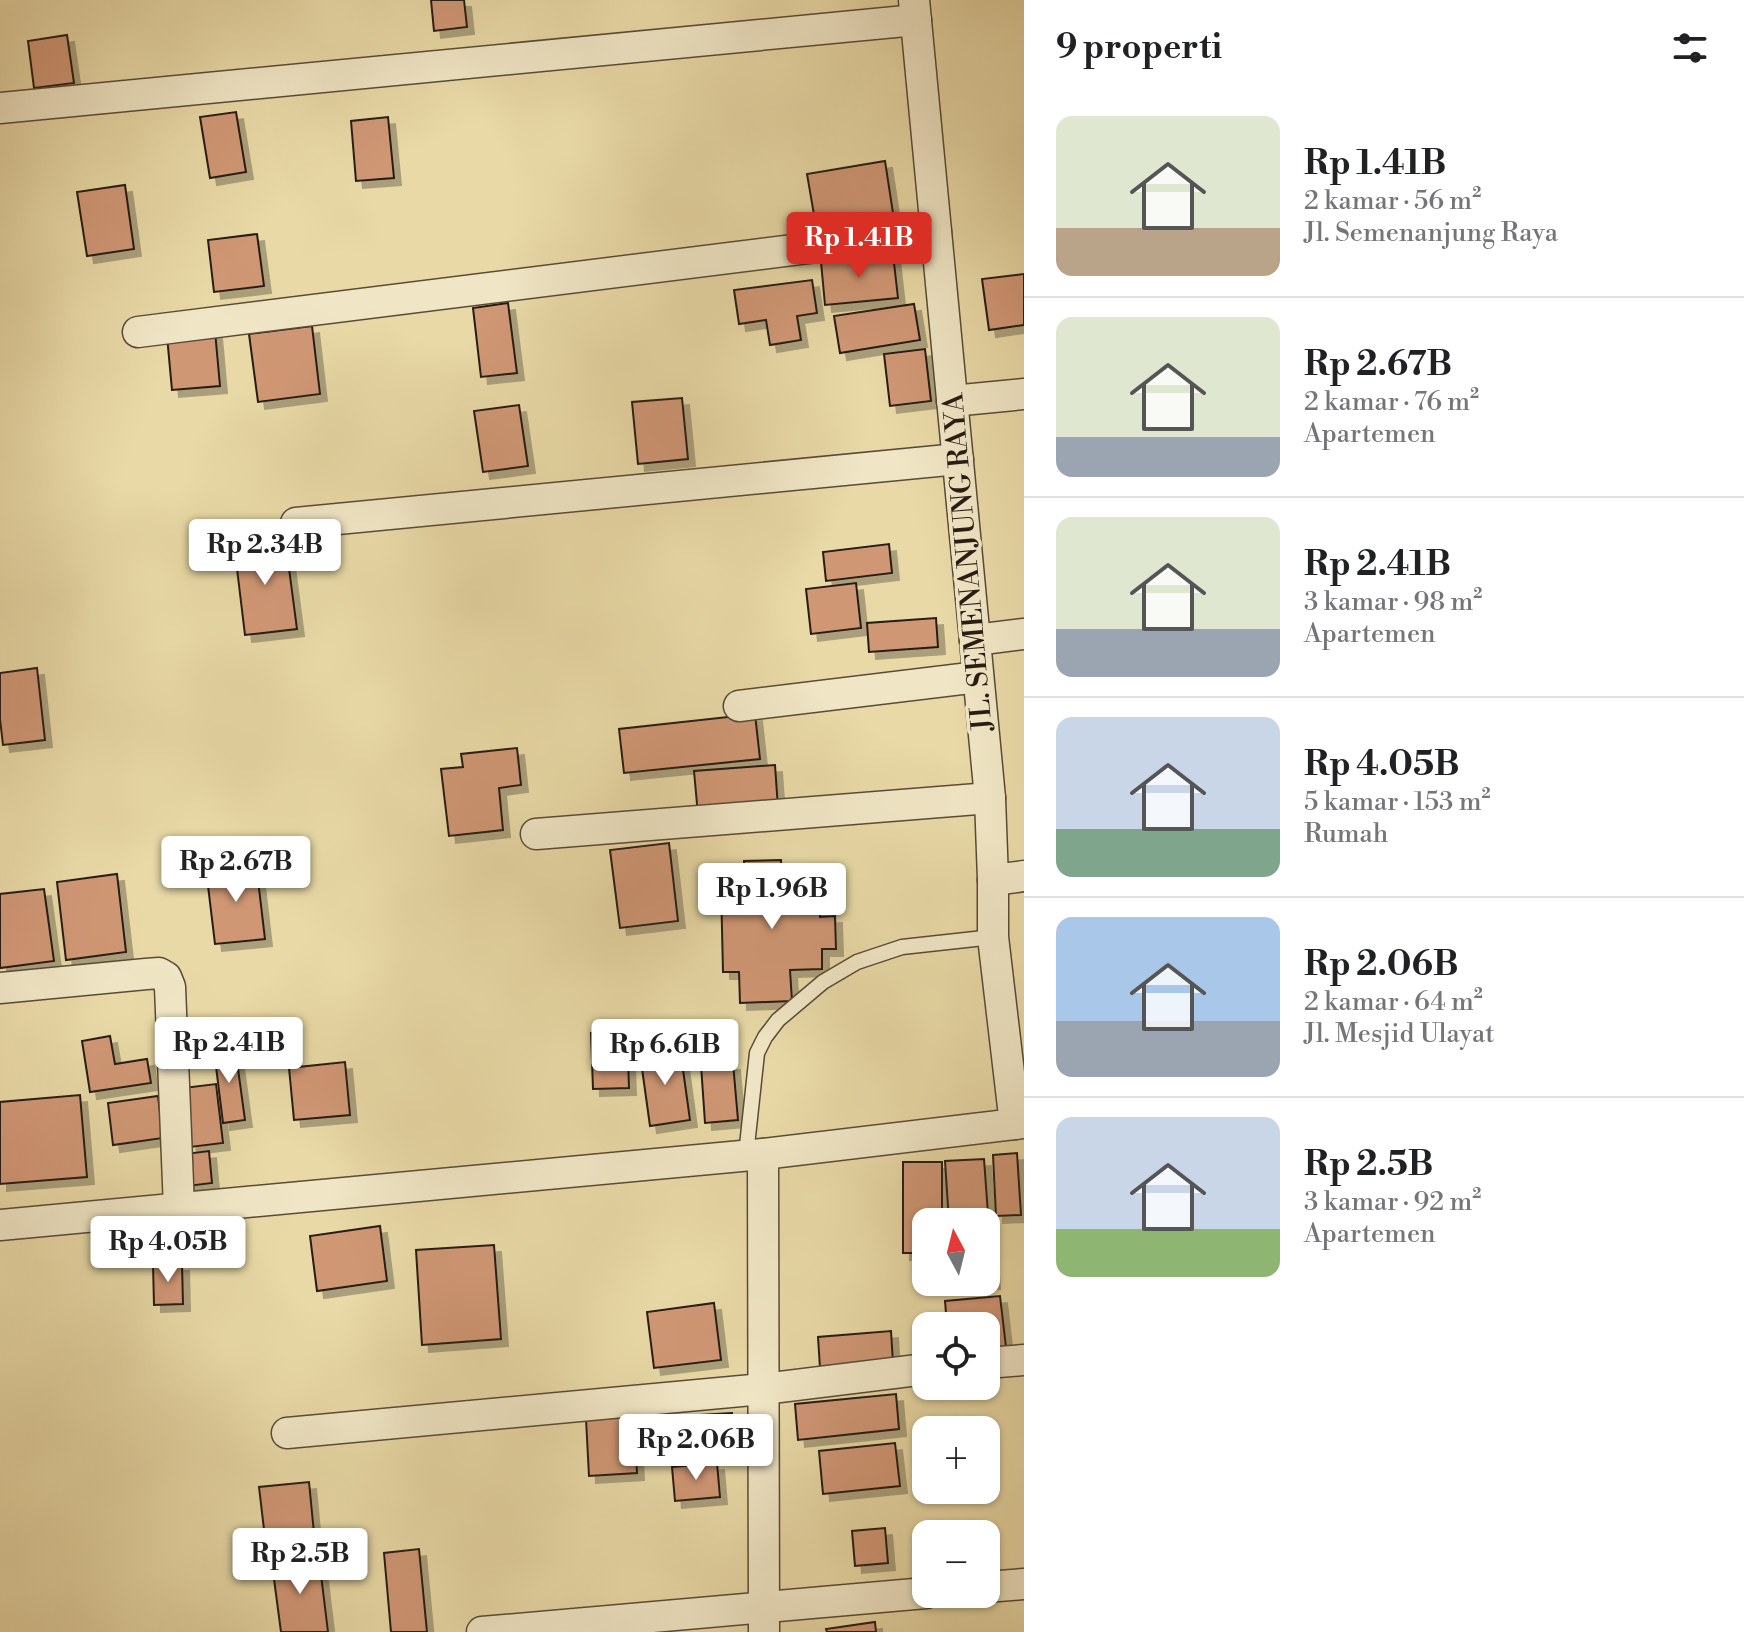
<!DOCTYPE html>
<html lang="id">
<meta charset="utf-8">
<style>
:root{--surface:#fff;--page:#f6f6f6;--text:#202124;--muted:#757577;--line:#e0e0e0;--accent:#d93025}
body{margin:0;font-family:"Libre Bodoni",serif;background:var(--page);color:var(--text);height:100vh;display:flex;flex-direction:column;font-size:30px;white-space:nowrap}
*{box-sizing:border-box;margin:0}
p{font-size:26px;color:var(--muted)}
.icon{flex:none;width:44px;height:44px;fill:none;stroke:currentColor;stroke-width:2;stroke-linecap:round;stroke-linejoin:round}
.map{position:relative;flex:1;overflow:hidden}
.details{display:flex;flex-direction:column;background:var(--surface);width:720px}
.details>*{flex:none}
.needle{width:52px;rotate:353deg}
.fabs{position:absolute;left:912px;top:1208px;display:grid;gap:16px}
.fabs a{display:grid;place-items:center;width:88px;height:88px;border-radius:16px;background:var(--surface);box-shadow:0 2px 6px #0004;font-size:40px}
.price{position:absolute;translate:-50% -68px;padding:0 18px;border-radius:8px;background:#fff;color:#222;font-size:26px;line-height:52px;filter:drop-shadow(0 2px 4px #0008)}
.price::after{content:'';position:absolute;left:50%;top:48px;width:24px;height:18px;margin-left:-12px;background:inherit;clip-path:polygon(0 0,100% 0,50% 100%)}
.price.on{background:var(--accent);color:#fff}
ul{padding:0;list-style:none}
li{display:flex;align-items:center;gap:24px;height:200px;padding:0 32px}
li+li{border-top:2px solid var(--line)}
li span{display:grid;place-items:center;flex:none;width:224px;height:160px;border-radius:16px;color:#555}
li>.icon{margin-inline-start:auto}
span .icon{width:96px;height:96px;fill:#fffc;stroke-width:1}
li b{font-size:34px}
h2{display:flex;justify-content:space-between;align-items:center;height:96px;padding:0 32px;font-size:34px}
main{display:flex;flex:1;min-height:0}
.map>svg:first-child{display:block}
.building{fill:#d09774;stroke:#281c14;stroke-width:2;filter:url(#shadow)}
.lines{fill:none;stroke-linecap:round;stroke-linejoin:round}
.lane-casing{stroke:#584b38;stroke-width:17}
.street-casing{stroke:#584b38;stroke-width:33}
.lane{stroke:#f0e6c5;stroke-width:14}
.street{stroke:#f0e6c5;stroke-width:30}
.labels{text-anchor:middle;stroke-width:7;stroke-linejoin:round;paint-order:stroke}
.street-label{font-size:28px;fill:#281c14;stroke:#f0e6c5}
</style>
<main>
<div class="map">
<svg width="1024" height="1632" viewBox="0 0 1024 1632">
<defs>
<filter id="shadow"><feDropShadow dx="7" dy="7" stdDeviation="0" flood-color="#0004"/></filter>
</defs>
<rect width="100%" height="100%" fill="#e8d9a6"/>
<filter id="stains"><feTurbulence type="fractalNoise" baseFrequency=".0025" numOctaves="4"/><feColorMatrix values="0 0 0 0 .2 0 0 0 0 .09 0 0 0 0 .02 0 0 0 .5 -.17"/></filter>
<radialGradient id="worn" r=".72"><stop offset=".6" stop-color="#630" stop-opacity="0"/><stop offset="1" stop-color="#630" stop-opacity=".3"/></radialGradient>
<!-- building -->
<g class="building">
<path d="M431 0H464L467 27 434 31Z"/>
<path d="M67 35 74 83 34 88 28 41Z"/>
<path d="M236 112 246 172 210 178 200 117Z"/>
<path d="M388 117 394 178 356 181 351 121Z"/>
<path d="M885 161 895 226 818 238 807 174Z"/>
<path d="M125 185 134 249 87 256 77 192Z"/>
<path d="M257 234 264 286 214 292 208 240Z"/>
<path d="M893 254 898 298 825 305 821 262Z"/>
<path d="M1024 274V325L989 330 982 279Z"/>
<path d="M812 280 817 313 797 316 801 340 770 345 766 320 739 324 734 290Z"/>
<path d="M508 303 517 373 481 377 473 308Z"/>
<path d="M914 304 920 340 840 353 834 316Z"/>
<path d="M312 326 320 394 258 402 249 334Z"/>
<path d="M215 331 220 386 172 390 167 336Z"/>
<path d="M925 349 931 401 890 406 884 354Z"/>
<path d="M682 398 688 459 638 464 632 402Z"/>
<path d="M519 405 528 466 483 472 474 411Z"/>
<path d="M285 538 297 629 245 635 234 544Z"/>
<path d="M889 544 892 573 826 581 823 552Z"/>
<path d="M856 583 861 628 811 634 806 589Z"/>
<path d="M936 618 938 647 869 652 867 623Z"/>
<path d="M37 668 45 740 3 745 0 719V673Z"/>
<path d="M755 714 760 759 624 773 619 729Z"/>
<path d="M517 748 521 785 499 788 503 830 449 836 441 769 463 767 461 754Z"/>
<path d="M775 765 778 808 698 815 694 771Z"/>
<path d="M669 843 678 921 620 928 610 850Z"/>
<path d="M781 860 782 882 819 881 820 917 835 916 836 949H822V969L790 970 792 1001 740 1003 739 972H723L721 885 745 884 744 861Z"/>
<path d="M256 863 265 939 215 944 206 869Z"/>
<path d="M117 874 126 952 66 960 57 882Z"/>
<path d="M44 889 54 961 0 968V894Z"/>
<path d="M627 1031 629 1088 593 1089 591 1033Z"/>
<path d="M110 1036 115 1064 147 1059 151 1083 90 1092 82 1041Z"/>
<path d="M235 1047 245 1120 223 1123 214 1050Z"/>
<path d="M680 1048 690 1120 650 1126 640 1054Z"/>
<path d="M345 1062 350 1115 294 1120 289 1068Z"/>
<path d="M733 1063 738 1120 705 1123 701 1065Z"/>
<path d="M216 1084 223 1143 190 1147 183 1088Z"/>
<path d="M80 1095 87 1177 0 1184V1102Z"/>
<path d="M158 1096 163 1138 113 1145 108 1103Z"/>
<path d="M209 1151 212 1183 188 1186 185 1154Z"/>
<path d="M1017 1153 1021 1215 996 1216 993 1155Z"/>
<path d="M984 1159 993 1282 954 1285 953 1282H986V1222H949L945 1161Z"/>
<path d="M903 1162H942V1222H926V1253H903Z"/>
<path d="M380 1226 387 1281 317 1291 310 1236Z"/>
<path d="M494 1245 501 1339 422 1345 416 1250Z"/>
<path d="M153 1264H182L183 1304 154 1305Z"/>
<path d="M1000 1296 1006 1347 986 1349V1326H947L945 1301Z"/>
<path d="M714 1303 721 1360 654 1368 647 1312Z"/>
<path d="M891 1331 893 1363 820 1368 818 1337Z"/>
<path d="M896 1394 899 1429 798 1440 795 1404Z"/>
<path d="M732 1413 735 1450 669 1454 667 1417Z"/>
<path d="M634 1416 637 1473 589 1476 586 1419Z"/>
<path d="M895 1443 900 1486 823 1494 819 1451Z"/>
<path d="M717 1463 720 1497 675 1501 672 1467Z"/>
<path d="M309 1482 314 1533 265 1538 259 1487Z"/>
<path d="M885 1528 888 1563 855 1566 852 1531Z"/>
<path d="M419 1549 427 1632H391L384 1553Z"/>
<path d="M319 1558 328 1632H281L272 1564Z"/>
<path d="M875 1622 876 1632H827L826 1629Z"/>
</g>
<g class="lines">
<!-- lane casing -->
<g class="lane-casing">
<path id="lane" d="M746 1155 757 1053 765 1037 778 1020 823 982 857 962 902 947 993 937"/>
</g>
<!-- street casing -->
<g class="street-casing">
<g id="street">
<path d="M914 0 990 798 993 880V937L1015 1124"/>
<path d="M0 108 916 20"/>
<path d="M138 332 936 232"/>
<path d="M952 401 1024 394"/>
<path d="M296 523 958 459"/>
<path d="M975 640 1024 634"/>
<path d="M739 706 978 677"/>
<path d="M536 834 990 798"/>
<path d="M993 880 1024 876"/>
<path d="M0 988 146 974 159 973 166 977 170 987 179 1208"/>
<path d="M763 1154 764 1632"/>
<path d="M0 1225 763 1154 1024 1123"/>
<path d="M986 1363 1024 1360"/>
<path d="M287 1433 763 1389 926 1369"/>
<path d="M986 1587 1024 1584"/>
<path d="M482 1632 926 1593"/>
</g>
</g>
<!-- lane -->
<use href="#lane" class="lane"/>
<!-- street -->
<use href="#street" class="street"/>
</g>
<g class="labels">
<!-- street labels -->
<g class="street-label">
<text transform="translate(967 562) rotate(-95)" y="10">JL. SEMENANJUNG RAYA</text>
</g>
</g>
<rect width="100%" height="100%" filter="url(#stains)"/>
<rect width="100%" height="100%" fill="url(#worn)"/>
</svg>
<div class="fabs">
<a><svg class="needle" viewBox="-14 -14 28 28"><path d="M0-13l5 13h-10z" fill="#e53935"/><path d="M0 13l5-13h-10z" fill="#757577"/></svg></a>
<a><svg class="icon" aria-label="locate" viewBox="0 0 24 24"><circle cx="12" cy="12" r="6"/><path d="M12 2v4M12 18v4M2 12h4M18 12h4"/></svg></a>
<a>+</a>
<a>−</a>
</div>
<b class="price on" style="left:859px;top:280px">Rp 1.41B</b>
<b class="price" style="left:265px;top:587px">Rp 2.34B</b>
<b class="price" style="left:236px;top:904px">Rp 2.67B</b>
<b class="price" style="left:772px;top:931px">Rp 1.96B</b>
<b class="price" style="left:229px;top:1085px">Rp 2.41B</b>
<b class="price" style="left:665px;top:1087px">Rp 6.61B</b>
<b class="price" style="left:168px;top:1284px">Rp 4.05B</b>
<b class="price" style="left:696px;top:1482px">Rp 2.06B</b>
<b class="price" style="left:300px;top:1596px">Rp 2.5B</b>
</div>
<section class="details">
<h2>9 properti<svg class="icon" aria-label="filters" viewBox="0 0 24 24"><path d="M4 7h16M4 17h16"/><circle cx="9" cy="7" r="2"/><circle cx="15" cy="17" r="2"/></svg></h2>
<ul>
<li><span style="background:linear-gradient(#dfe7d0 70%,#b9a48a 0)"><svg class="icon" aria-label="home" viewBox="0 0 24 24"><path d="M3 11l9-7 9 7M6 9v11h12V9"/></svg></span><div><b>Rp 1.41B</b><p>2 kamar · 56 m²</p><p>Jl. Semenanjung Raya</p></div></li>
<li><span style="background:linear-gradient(#dfe7d0 75%,#9aa5b1 0)"><svg class="icon" aria-label="home" viewBox="0 0 24 24"><path d="M3 11l9-7 9 7M6 9v11h12V9"/></svg></span><div><b>Rp 2.67B</b><p>2 kamar · 76 m²</p><p>Apartemen</p></div></li>
<li><span style="background:linear-gradient(#dfe7d0 70%,#9aa5b1 0)"><svg class="icon" aria-label="home" viewBox="0 0 24 24"><path d="M3 11l9-7 9 7M6 9v11h12V9"/></svg></span><div><b>Rp 2.41B</b><p>3 kamar · 98 m²</p><p>Apartemen</p></div></li>
<li><span style="background:linear-gradient(#c9d6e8 70%,#7fa58c 0)"><svg class="icon" aria-label="home" viewBox="0 0 24 24"><path d="M3 11l9-7 9 7M6 9v11h12V9"/></svg></span><div><b>Rp 4.05B</b><p>5 kamar · 153 m²</p><p>Rumah</p></div></li>
<li><span style="background:linear-gradient(#a9c7e8 65%,#9aa5b1 0)"><svg class="icon" aria-label="home" viewBox="0 0 24 24"><path d="M3 11l9-7 9 7M6 9v11h12V9"/></svg></span><div><b>Rp 2.06B</b><p>2 kamar · 64 m²</p><p>Jl. Mesjid Ulayat</p></div></li>
<li><span style="background:linear-gradient(#c9d6e8 70%,#8fb573 0)"><svg class="icon" aria-label="home" viewBox="0 0 24 24"><path d="M3 11l9-7 9 7M6 9v11h12V9"/></svg></span><div><b>Rp 2.5B</b><p>3 kamar · 92 m²</p><p>Apartemen</p></div></li>
</ul>
</section>
</main>
